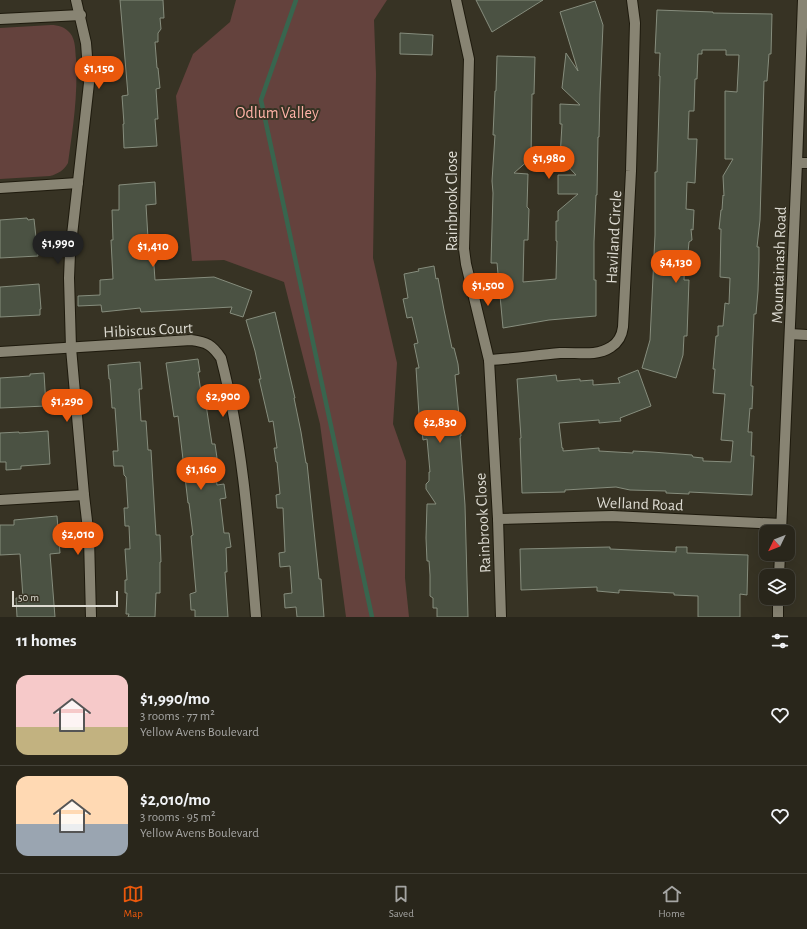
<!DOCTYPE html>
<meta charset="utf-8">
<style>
:root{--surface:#29261b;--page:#353228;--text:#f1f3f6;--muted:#a5a5a3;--line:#45433a;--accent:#ea580c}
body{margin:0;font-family:"Alegreya Sans",sans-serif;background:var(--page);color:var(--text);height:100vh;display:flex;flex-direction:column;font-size:15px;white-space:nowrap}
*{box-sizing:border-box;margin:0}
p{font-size:13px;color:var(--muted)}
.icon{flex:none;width:22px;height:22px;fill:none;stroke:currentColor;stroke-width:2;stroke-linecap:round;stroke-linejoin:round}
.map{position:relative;height:617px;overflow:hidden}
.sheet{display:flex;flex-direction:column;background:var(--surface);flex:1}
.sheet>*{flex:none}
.needle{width:26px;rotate:227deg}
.tools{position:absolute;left:759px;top:525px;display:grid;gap:8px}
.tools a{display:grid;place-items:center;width:36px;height:36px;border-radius:8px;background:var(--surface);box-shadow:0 4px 16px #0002,0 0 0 1px var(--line);font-size:20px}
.scale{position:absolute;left:12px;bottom:10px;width:106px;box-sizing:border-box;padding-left:4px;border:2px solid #dddbd2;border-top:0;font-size:11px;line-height:14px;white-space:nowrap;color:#dddbd2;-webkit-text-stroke:3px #373324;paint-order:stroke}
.price{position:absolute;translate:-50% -34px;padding:0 9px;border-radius:14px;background:var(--accent);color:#fff;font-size:13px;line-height:26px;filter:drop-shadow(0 1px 2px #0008)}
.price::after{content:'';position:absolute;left:50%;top:24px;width:12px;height:9px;margin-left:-6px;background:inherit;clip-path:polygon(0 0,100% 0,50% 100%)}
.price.on{background:#222;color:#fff}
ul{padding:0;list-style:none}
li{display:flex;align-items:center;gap:12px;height:100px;padding:0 16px}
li+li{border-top:1px solid var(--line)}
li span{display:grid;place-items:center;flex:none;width:112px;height:80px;border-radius:12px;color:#555}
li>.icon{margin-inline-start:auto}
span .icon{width:48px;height:48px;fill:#fffc;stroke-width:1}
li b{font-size:17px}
h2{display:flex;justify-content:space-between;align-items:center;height:48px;padding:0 16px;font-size:17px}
.tabs{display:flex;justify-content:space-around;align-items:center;height:56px;border-top:1px solid var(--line);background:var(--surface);font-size:11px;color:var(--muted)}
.tabs a{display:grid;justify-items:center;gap:2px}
.tabs .on{color:var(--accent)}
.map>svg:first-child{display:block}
.green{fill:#64423d}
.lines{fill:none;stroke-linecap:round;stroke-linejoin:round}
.stream{stroke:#38654e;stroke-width:4.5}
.building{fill:#4b5243;stroke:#868d7d}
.street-casing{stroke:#1e1a0d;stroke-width:12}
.secondary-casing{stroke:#1e1a0d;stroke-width:12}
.street{stroke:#888473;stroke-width:10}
.secondary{stroke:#888473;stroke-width:10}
.labels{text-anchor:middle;stroke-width:4;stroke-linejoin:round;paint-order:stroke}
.park-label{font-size:16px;fill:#ffb2a7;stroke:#373324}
.street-label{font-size:16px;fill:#dddbd2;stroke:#373324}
</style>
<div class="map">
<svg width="807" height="617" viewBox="0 0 807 617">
<rect width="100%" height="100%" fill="#373324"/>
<!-- green -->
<g class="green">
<path d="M236 0H387L374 20 376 74 373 258 397 363 393 424 406 461 405 578 409 617H346L320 424 284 282 224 260 192 261 176 96 193 54 230 22Z"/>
<path d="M51 25C58 25 65 27 70 33 76 40 75 51 76 59 78 96 73 127 68 163 64 170 58 174 50 176L0 179V28Z"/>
</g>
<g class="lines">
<!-- stream -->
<path class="stream" d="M296 0 261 100 372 617"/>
</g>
<!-- building -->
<g class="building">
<path d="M120 0H163L164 18H160L161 29 158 33V42H155L157 68H158L160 88 156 89 158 119H155L157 146 124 148 123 124H124L122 96 128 95Z"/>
<path d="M476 0H543L492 32Z"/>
<path d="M595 1 603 25 600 94 599 137H598L597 195H596L594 242V280H596V316L549 320 503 328 497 263H491L493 193 492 181 495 135H493L495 91H496L497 56 535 57 534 94H532L531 158 514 173 528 174 527 207 529 209 528 240H524L523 282 556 279 557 241H556V221H558V211L578 194H558V175H576L560 158 562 124H560V104L580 105 562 88 566 53 578 71 560 12Z"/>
<path d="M657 10 713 12V13L772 14 771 54H769L767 81H764L760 220 757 247H759V260L758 291 756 314H754L751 386H753L752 409 750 408 748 432H752L751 456H754L752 495 689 492V494L666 493V491L630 490 616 487 565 490V492L522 493 520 438H521L517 379 556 375 557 381 580 379V381L593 380V385L620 383 618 378 638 370 651 406 620 418 621 421 599 423V420L559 423 562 448H563V451L599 448V451L633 453V451L652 452 692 455 693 457 703 458V461L731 462 733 441 721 440 725 394 713 393 715 369H713L716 336H718V326H723L725 303 729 304 730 278 720 277 721 229H719L721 210H722L723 195 724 196 723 176 733 159H725V91L737 92 739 55H726V50H702V54H698L697 79H695L694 111H689L688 139H697L696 162 695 183 687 182 686 209 694 210 693 230 691 229 692 240 689 242 688 253H685L684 280H689L687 336H684L683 355 676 378 642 368 650 340 655 235V172H657L660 76H659L660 53H655Z"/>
<path d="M400 33 433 35 432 55 400 54Z"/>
<path d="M155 182 156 204 146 205 148 238 152 237 155 280 214 277 252 291 243 317 230 313 232 307 141 312 140 308 102 312 101 305 78 306V296L100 295V280L113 279 111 240H113L112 210H119V185Z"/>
<path d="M27 218 28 220 34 219 38 256 0 258V220Z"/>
<path d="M434 266 436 279 438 278 444 310 452 348H454L458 364 459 374 455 375 461 436H460L465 505 468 617H437V608H433V598L430 596V575L429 561H427L426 538 427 504H436L426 489V484L429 481V472H430L427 439 423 440 420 415H419L416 368H419L414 344 418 343 412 317 407 318 403 299 408 298 404 274 419 271 418 269Z"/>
<path d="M39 284 41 309H40V315L0 317V287Z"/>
<path d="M275 312 295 398H294L301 432 306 463H307L319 579H321L324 617H297L296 607 285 608 284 594 292 593 290 566 280 567 279 553 285 552 283 508H277L276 495 280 494 277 462H276L274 448H277L273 421 269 422 259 379H261L255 351 246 320Z"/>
<path d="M198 359 200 372H198L202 399 205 398 212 444H215L217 458H214L217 485 224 484 226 498 220 499 224 533H229L231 547 226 548 227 572H225L228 617H195V610H191L190 594 196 592 191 536 193 535 189 503H188L178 416 174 417 166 363Z"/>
<path d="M140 362 142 389H139L141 421H146L148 450H151L156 535H160L161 562H160V593H156L155 617H128L129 614H126L127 593H125V580H127L125 549H130L129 526H125L124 508H128L126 477 124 475 123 466H114L113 451H118L115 408H112L110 379H109L108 365Z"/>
<path d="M44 373 46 406 0 408V378L30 376V374Z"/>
<path d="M48 431 50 464 21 466V469L6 470V462H0V433L19 432V433Z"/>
<path d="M57 516 60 553 50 554 55 617H17L16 598H23L20 554 0 555V525H14V520Z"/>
<path d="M610 547V549L676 552V547H687V553L748 555 747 595 740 594V617H698V596L674 595V593L619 590V593L597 591V587L521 590 520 549Z"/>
</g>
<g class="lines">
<!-- street casing -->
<g class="street-casing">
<g id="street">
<path d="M76 0 86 43 89 83 70 253 69 278 71 348 84 495 89 538 91 617"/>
<path d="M456 0 469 59 464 249 466 264 489 360 498 519 501 617"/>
<path d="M0 19 81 15"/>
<path d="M797 163H807"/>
<path d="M0 188 78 183"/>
<path d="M790 334 807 335"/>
<path d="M0 352 191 340C207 342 212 345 221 358 243 443 249 530 256 617"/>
<path d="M489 360C512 359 536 355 560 353 577 352 596 357 611 347 619 342 622 335 623 327L631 171 635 23 632 0"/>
<path d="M0 500 84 495"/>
<path d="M498 519 612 516 781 524"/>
</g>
</g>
<!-- secondary casing -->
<g class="secondary-casing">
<g id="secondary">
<path d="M781 532 797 163 803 0"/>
<path d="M779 576 780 554"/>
<path d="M778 617V598"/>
</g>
</g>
<!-- street -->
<use href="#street" class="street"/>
<!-- secondary -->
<use href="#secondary" class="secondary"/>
</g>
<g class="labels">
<!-- park labels -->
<g class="park-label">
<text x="277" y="118">Odlum Valley</text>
</g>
<!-- street labels -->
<g class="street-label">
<text transform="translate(451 201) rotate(-90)" y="6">Rainbrook Close</text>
<text transform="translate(613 237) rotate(-87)" y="6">Haviland Circle</text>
<text transform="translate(778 265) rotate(-88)" y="6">Mountainash Road</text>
<text transform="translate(148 329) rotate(-3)" y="6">Hibiscus Court</text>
<text transform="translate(640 503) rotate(2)" y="6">Welland Road</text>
<text transform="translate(482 523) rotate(-93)" y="6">Rainbrook Close</text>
</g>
</g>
</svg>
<div class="tools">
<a><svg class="needle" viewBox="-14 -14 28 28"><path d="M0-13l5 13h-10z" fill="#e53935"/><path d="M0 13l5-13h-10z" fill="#a5a5a3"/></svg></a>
<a><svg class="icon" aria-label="layers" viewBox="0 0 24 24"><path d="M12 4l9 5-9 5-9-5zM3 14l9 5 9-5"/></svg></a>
</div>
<div class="scale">50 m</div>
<b class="price" style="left:99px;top:90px">$1,150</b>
<b class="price" style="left:549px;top:180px">$1,980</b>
<b class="price on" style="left:58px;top:265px">$1,990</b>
<b class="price" style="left:153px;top:268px">$1,410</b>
<b class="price" style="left:676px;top:284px">$4,130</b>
<b class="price" style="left:488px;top:307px">$1,500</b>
<b class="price" style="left:223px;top:418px">$2,900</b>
<b class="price" style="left:67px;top:423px">$1,290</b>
<b class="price" style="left:440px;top:444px">$2,830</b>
<b class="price" style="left:201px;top:491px">$1,160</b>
<b class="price" style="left:78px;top:556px">$2,010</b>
</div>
<section class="sheet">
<h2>11 homes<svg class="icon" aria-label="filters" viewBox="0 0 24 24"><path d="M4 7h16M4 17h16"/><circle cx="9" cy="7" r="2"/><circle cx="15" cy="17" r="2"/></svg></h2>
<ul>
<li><span style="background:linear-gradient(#f6c9c9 65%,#c2b280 0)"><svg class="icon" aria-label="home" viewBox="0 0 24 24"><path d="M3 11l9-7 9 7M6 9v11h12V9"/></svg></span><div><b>$1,990/mo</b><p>3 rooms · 77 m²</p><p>Yellow Avens Boulevard</p></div><svg class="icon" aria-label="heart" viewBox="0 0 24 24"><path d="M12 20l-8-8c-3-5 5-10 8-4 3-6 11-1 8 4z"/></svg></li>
<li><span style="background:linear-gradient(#ffd9b3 60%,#9aa5b1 0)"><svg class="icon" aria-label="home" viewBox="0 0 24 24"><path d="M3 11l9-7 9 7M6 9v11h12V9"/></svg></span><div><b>$2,010/mo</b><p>3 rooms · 95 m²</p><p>Yellow Avens Boulevard</p></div><svg class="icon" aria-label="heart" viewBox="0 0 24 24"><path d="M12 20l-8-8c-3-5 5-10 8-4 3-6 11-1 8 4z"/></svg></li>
</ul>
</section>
<nav class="tabs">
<a class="on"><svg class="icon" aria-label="map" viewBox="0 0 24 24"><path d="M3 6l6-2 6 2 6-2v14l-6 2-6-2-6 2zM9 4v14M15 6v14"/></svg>Map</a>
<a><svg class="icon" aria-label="saved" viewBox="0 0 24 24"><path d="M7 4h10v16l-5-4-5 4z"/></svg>Saved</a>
<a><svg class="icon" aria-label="home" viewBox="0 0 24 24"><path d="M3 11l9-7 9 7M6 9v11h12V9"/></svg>Home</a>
</nav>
